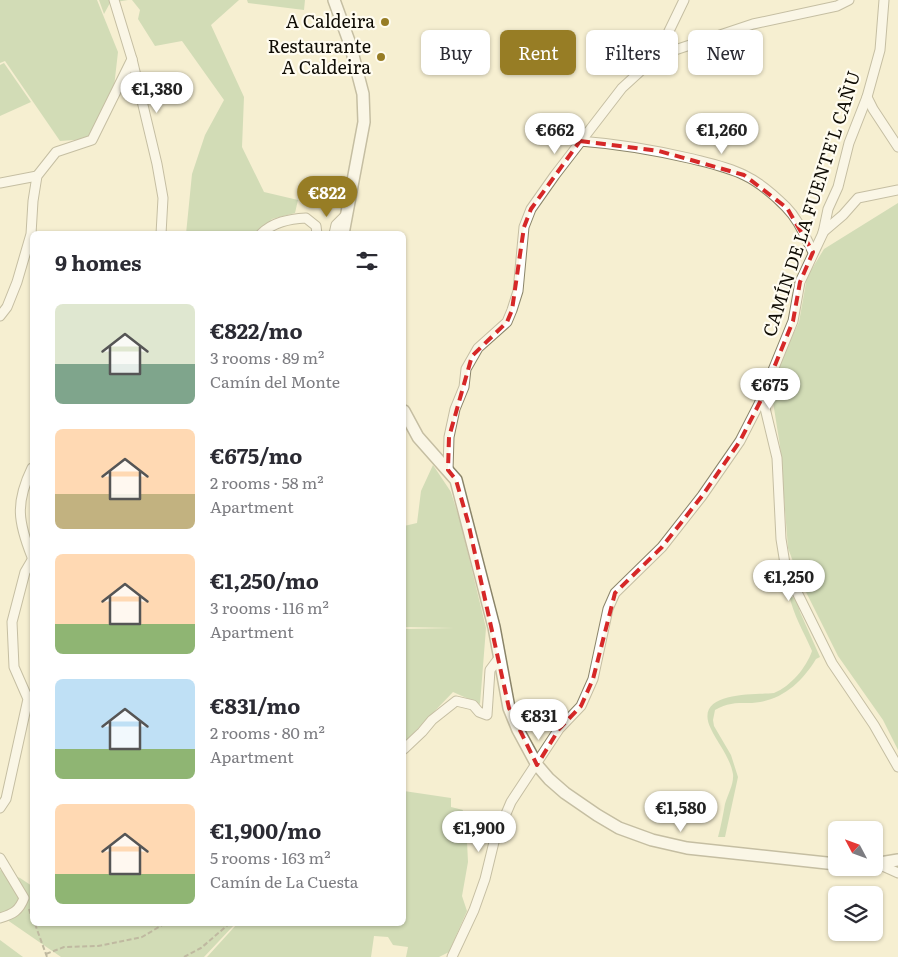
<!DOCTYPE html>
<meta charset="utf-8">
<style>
:root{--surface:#fff;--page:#f2f2f3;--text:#2b2b33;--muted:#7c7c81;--accent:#977d25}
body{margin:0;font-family:Literata,serif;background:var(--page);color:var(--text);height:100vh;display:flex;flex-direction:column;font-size:19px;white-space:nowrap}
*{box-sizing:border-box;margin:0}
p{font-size:16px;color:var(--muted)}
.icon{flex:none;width:28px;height:28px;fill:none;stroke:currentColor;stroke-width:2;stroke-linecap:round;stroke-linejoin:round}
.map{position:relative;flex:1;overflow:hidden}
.details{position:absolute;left:30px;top:231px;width:376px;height:695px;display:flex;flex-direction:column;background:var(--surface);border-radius:8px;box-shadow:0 1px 4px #0004}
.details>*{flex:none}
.hud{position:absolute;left:421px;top:30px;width:401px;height:45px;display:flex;gap:10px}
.needle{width:32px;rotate:311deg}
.buttons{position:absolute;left:828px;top:821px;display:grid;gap:10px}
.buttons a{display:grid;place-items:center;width:55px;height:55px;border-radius:8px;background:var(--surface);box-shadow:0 1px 4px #0004;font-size:25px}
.price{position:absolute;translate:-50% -42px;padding:0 11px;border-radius:18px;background:#fff;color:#222;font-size:16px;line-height:32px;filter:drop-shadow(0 1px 2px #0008)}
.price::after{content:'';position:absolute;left:50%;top:30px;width:15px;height:11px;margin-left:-8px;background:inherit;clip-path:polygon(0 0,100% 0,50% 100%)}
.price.current{background:var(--accent);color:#fff}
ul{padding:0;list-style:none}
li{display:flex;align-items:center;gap:15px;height:125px;padding:0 25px}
li span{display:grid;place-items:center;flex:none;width:140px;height:100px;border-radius:8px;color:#555}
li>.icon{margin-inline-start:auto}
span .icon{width:60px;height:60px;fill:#fffc;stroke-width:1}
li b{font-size:21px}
h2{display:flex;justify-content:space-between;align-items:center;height:60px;padding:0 25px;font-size:21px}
.tag{padding:0 18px;border-radius:8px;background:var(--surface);box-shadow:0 1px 4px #0004;font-size:18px;line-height:45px}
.tag.current{background:var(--accent);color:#fff}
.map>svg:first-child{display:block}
.green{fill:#a7c596}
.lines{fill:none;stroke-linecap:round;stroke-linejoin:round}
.street-casing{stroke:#8a8469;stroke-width:11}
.secondary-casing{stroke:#8a8469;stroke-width:14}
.path{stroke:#7d7865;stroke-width:2;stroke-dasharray:5 2.5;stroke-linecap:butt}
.street{stroke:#fff;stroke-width:9}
.secondary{stroke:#fff;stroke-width:11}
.marked{fill:none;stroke:#d62828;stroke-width:4;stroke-dasharray:10 6;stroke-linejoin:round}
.poi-dot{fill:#977d25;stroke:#fffcf0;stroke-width:2}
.labels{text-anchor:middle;stroke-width:4.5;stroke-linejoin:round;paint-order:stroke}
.poi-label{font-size:18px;fill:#0f0c04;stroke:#fffcf0;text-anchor:end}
.street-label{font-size:18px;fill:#0f0c04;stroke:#fffcf0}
</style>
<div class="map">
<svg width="898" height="957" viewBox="0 0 898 957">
<rect width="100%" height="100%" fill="#f6efd1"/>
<!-- green -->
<g class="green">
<path d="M0 0H97L118 52 114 87 88 139 60 141 5 61 0 63Z"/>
<path d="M99 0H128L110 3 104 14Z"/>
<path d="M132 0H239L211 25 244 97 242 147 264 192 298 200 295 213 272 219 259 234H186L192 174 205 135 224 100 182 41 155 46 138 19 140 10Z"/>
<path d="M247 0H305L304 10 248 3Z"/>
<path d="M4 63 31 102 0 116V65Z"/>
<path d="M898 203V750L883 720 838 656 799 578 788 548 780 446 770 383 799 322 807 277 824 249Z"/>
<path d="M433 465 451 492 460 521 486 628 480 704 453 692 404 743V629L454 628 404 627V526L417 523 421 491Z"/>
<path d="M789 594 797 601 800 612 820 657 816 659C801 684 779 703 748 703 735 703 727 703 715 710L713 720 714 726 731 755 738 777 725 837H718C721 826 723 815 725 804 728 794 734 784 733 774 730 757 718 744 711 729 692 691 754 695 774 693 791 686 806 668 812 651 804 632 793 615 789 594Z"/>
<path d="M404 791 451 798V807L463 810 460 819 466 821 468 862 462 896 467 911 449 952 439 957H406L408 947 393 945 388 937 374 936 371 957H207L237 924H404Z"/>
<path d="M0 870 20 878 32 886V924H235L204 957H61L0 915Z"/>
<path d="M0 940 23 957H0Z"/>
</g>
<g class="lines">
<!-- street casing -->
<g class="street-casing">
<g id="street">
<path d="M114 0 132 59 157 164 163 198 161 234"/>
<path d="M657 56 684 0"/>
<path d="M867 97 873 109 898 147"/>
<path d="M580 141C619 144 655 150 693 159 709 163 728 167 744 175 759 182 774 195 786 207 799 220 805 237 813 252"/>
<path d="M0 183 37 176"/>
<path d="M823 232 843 215 858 198 898 190"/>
<path d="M261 234C273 222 289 219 306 218L316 226 317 234"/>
<path d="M334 234 336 225 346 215"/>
<path d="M0 316 7 307 17 282 31 234 33 201 37 176 56 152 92 140 132 59"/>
<path d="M760 402 765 408 777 458 781 539 786 570 832 663 874 725 898 767"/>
<path d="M32 468C15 503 18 522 32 557"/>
<path d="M448 470 449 437 455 409 464 387 466 369 478 348 507 322 512 310 518 291 524 227 531 209 555 175 622 88 657 56 753 24 837 6 849 0"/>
<path d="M404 749 422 732 432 720 456 701 473 705 479 712 487 715 490 670 499 658"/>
<path d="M0 808 6 799 28 699 14 667 12 622 25 572 32 560"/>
<path d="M0 858 24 898C19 911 13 914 0 918"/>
<path d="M878 864 898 873"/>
<path d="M452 957 474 910 485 879 494 842 511 802 559 729 581 706 593 679 608 609 615 593 662 547 702 496 740 441 760 402 793 321 800 282 823 233 828 209 838 187 849 143 867 97 880 50 884 0"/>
</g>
</g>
<!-- secondary casing -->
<g class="secondary-casing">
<g id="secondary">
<path d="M334 0 350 44 363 94 364 122 343 234"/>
<path d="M404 411 418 437 456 480 494 627 509 708 518 730 537 765 549 779 565 793 597 815 619 828 652 840 687 848 836 864"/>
<path d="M874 864 898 860"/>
</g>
</g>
<!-- path -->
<g class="path">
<path d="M29 909 32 919"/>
<path d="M35 924 47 957"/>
<path d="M46 954 64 947 98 946 142 937 164 924"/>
<path d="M184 957 201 948 229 924"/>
</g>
<!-- street -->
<use href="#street" class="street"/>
<!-- secondary -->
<use href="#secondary" class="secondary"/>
</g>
<!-- marked area -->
<path d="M0 0H898V957H0ZM580 141 659 151 744 175 787 208 813 252 800 282 793 321 760 402 740 441 702 496 662 547 615 593 593 679 581 706 559 729 537 765 509 708 468 522 456 480 448 470 449 437 472 356 507 322 512 310 524 227 531 209Z" fill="#f6efd1" fill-opacity=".55" fill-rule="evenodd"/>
<path class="marked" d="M580 141 659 151 744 175 787 208 813 252 800 282 793 321 760 402 740 441 702 496 662 547 615 593 593 679 581 706 559 729 537 765 509 708 468 522 456 480 448 470 449 437 472 356 507 322 512 310 524 227 531 209Z"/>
<!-- markers -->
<g class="poi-dot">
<circle cx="385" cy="22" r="5"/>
<circle cx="381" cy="57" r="5"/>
</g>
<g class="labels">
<!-- poi labels -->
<g class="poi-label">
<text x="375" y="28">A Caldeira</text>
<text x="371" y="53">Restaurante<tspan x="371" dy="21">A Caldeira</tspan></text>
</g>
<!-- street labels -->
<g class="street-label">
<text transform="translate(812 204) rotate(-72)" y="6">CAMÍN DE LA FUENTE'L CAÑU</text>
</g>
</g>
</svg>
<div class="buttons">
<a><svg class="needle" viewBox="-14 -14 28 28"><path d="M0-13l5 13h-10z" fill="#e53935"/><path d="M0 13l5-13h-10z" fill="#7c7c81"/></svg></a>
<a><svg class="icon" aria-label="layers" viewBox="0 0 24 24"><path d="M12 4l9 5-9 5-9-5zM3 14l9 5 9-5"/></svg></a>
</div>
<b class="price" style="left:157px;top:114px">€1,380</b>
<b class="price" style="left:555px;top:155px">€662</b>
<b class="price" style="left:722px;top:155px">€1,260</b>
<b class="price current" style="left:327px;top:218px">€822</b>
<b class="price" style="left:770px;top:410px">€675</b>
<b class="price" style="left:789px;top:602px">€1,250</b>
<b class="price" style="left:539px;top:741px">€831</b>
<b class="price" style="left:681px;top:833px">€1,580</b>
<b class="price" style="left:479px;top:853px">€1,900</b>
<div class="hud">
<a class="tag">Buy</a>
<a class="tag current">Rent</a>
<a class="tag">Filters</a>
<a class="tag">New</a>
</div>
<section class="details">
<h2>9 homes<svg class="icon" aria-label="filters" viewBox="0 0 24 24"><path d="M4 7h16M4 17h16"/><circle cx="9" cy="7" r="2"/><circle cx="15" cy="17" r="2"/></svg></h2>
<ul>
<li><span style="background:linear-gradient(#dfe7d0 60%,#7fa58c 0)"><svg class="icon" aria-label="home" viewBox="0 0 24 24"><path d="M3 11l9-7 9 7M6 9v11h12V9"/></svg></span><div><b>€822/mo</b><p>3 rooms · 89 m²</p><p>Camín del Monte</p></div></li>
<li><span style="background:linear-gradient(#ffd9b3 65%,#c2b280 0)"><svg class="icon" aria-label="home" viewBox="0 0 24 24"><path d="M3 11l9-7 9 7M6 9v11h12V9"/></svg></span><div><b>€675/mo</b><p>2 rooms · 58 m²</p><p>Apartment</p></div></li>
<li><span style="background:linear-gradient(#ffd9b3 70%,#8fb573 0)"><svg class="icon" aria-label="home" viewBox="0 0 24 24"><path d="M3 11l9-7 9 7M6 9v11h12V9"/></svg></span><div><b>€1,250/mo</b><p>3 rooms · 116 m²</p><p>Apartment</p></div></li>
<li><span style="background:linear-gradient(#bfe0f5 70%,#8fb573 0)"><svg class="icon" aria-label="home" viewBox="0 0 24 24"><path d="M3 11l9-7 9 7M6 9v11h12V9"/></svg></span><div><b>€831/mo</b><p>2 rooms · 80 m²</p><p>Apartment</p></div></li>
<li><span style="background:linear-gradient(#ffd9b3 70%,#8fb573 0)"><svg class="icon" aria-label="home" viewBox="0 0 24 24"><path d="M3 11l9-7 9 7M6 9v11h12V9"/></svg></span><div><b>€1,900/mo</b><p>5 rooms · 163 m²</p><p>Camín de La Cuesta</p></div></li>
</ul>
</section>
</div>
